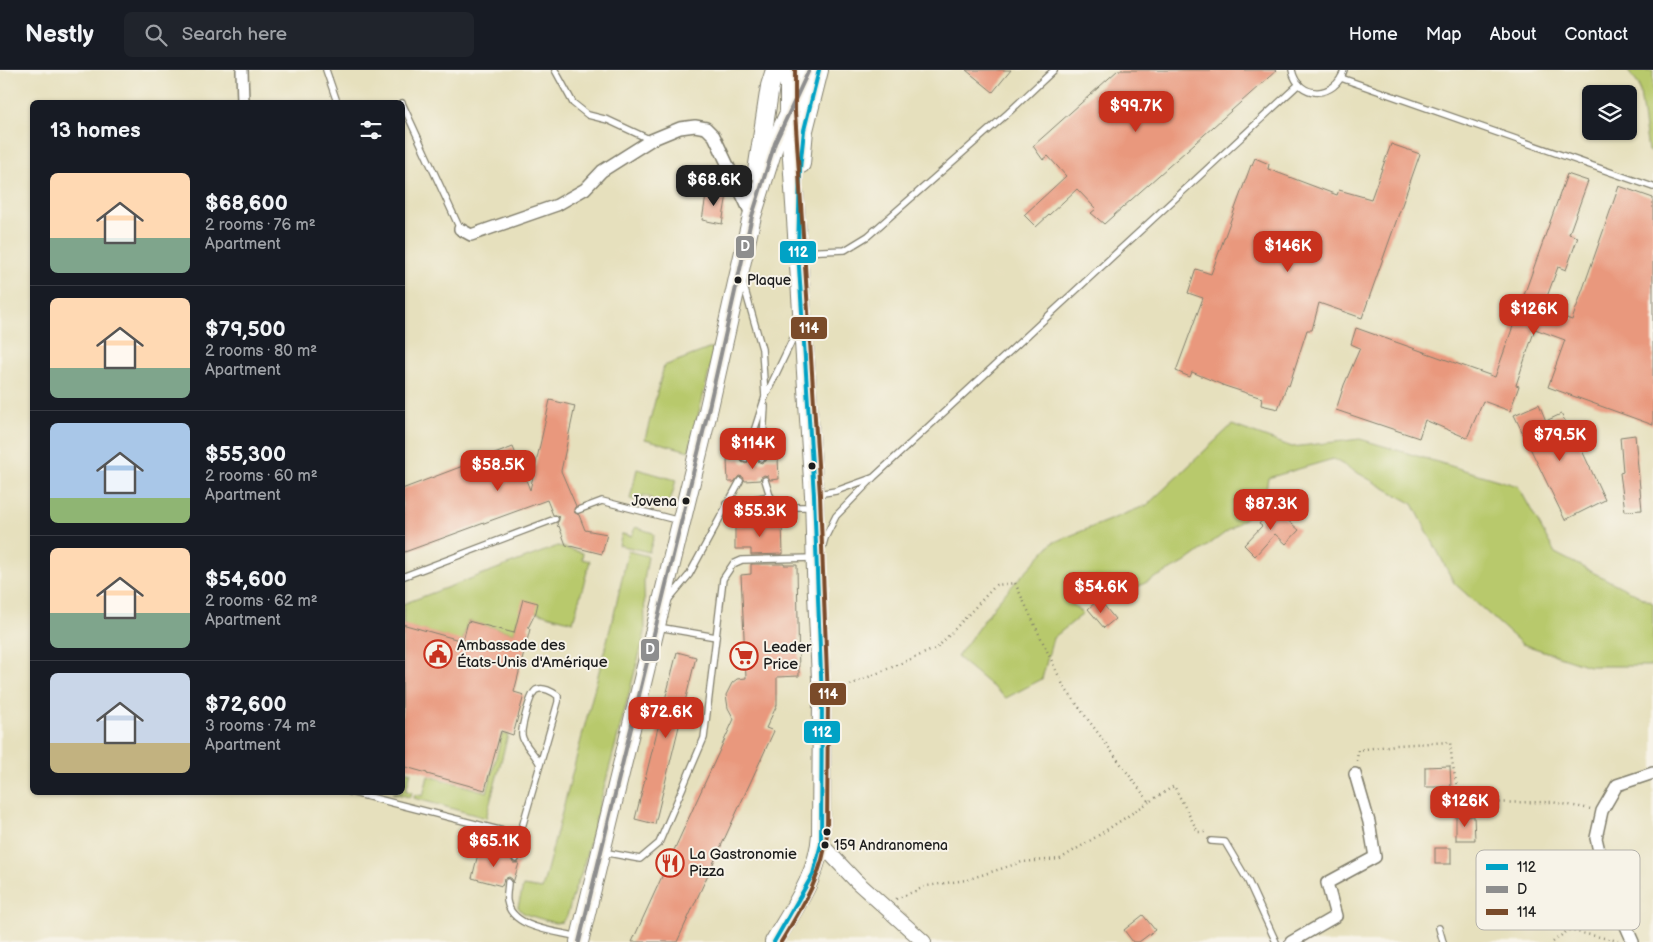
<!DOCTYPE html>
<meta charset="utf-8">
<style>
:root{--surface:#171b24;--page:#20242c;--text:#f1f3f6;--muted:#9ea1a6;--line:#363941;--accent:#c8321e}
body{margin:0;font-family:"Balsamiq Sans",sans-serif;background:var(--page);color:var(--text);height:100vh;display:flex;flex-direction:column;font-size:19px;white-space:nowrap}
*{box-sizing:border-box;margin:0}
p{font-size:16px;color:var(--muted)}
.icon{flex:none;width:28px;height:28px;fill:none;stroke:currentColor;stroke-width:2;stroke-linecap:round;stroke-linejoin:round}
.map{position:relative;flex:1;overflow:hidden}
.details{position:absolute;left:30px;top:30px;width:375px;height:695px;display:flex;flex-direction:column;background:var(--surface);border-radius:8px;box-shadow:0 1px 4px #0004}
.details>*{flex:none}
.fabs{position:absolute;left:1582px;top:15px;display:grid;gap:10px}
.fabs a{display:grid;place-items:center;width:55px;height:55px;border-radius:8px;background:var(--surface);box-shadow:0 1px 4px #0004;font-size:25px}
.price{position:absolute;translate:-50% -42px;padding:0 11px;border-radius:10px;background:var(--accent);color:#fff;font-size:16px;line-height:32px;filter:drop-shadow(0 1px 2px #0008)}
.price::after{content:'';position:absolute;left:50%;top:30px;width:15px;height:11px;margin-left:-8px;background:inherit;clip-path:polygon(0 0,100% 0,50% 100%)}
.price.active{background:#222;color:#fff}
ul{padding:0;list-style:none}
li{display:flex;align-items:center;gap:15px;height:125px;padding:0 20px}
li+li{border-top:1px solid var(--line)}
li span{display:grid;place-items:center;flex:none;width:140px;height:100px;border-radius:8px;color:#555}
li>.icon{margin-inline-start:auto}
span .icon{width:60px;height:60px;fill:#fffc;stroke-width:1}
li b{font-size:21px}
h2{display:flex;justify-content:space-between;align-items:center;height:60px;padding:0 20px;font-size:21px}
header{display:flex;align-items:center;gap:30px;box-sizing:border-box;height:70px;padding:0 25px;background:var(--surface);border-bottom:1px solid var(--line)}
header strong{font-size:24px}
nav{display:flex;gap:28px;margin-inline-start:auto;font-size:18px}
.search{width:350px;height:45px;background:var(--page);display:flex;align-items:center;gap:12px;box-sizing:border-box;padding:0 18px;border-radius:8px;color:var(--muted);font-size:19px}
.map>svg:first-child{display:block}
.green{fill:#b8c96c;stroke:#6a7244}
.building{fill:#e9987d}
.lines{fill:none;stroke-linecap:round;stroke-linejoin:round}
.service-casing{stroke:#817e6c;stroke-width:8}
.minor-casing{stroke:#817e6c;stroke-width:14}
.tertiary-casing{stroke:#817e6c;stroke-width:16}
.primary-casing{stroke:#817e6c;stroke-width:20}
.path{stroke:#817e6c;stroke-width:2.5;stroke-dasharray:1 4;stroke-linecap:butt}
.service{stroke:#fff;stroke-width:5.5}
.minor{stroke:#fff;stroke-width:11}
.tertiary{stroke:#fff;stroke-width:14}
.primary{stroke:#fff;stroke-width:18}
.bus-1-casing{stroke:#f7f3e8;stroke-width:8}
.bus-2-casing{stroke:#f7f3e8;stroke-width:8}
.bus-3-casing{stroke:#f7f3e8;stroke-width:8}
.bus-1{stroke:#01a2c5;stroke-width:4}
.bus-2{stroke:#8e8e8e;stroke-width:4}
.bus-3{stroke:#7a4b2a;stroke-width:4}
.bus-dot{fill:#1c1c1c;stroke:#f7f3e8;stroke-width:2}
.labels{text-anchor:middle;stroke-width:4;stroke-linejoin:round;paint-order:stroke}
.bus-label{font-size:14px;fill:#1c1c1c;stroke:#f7f3e8;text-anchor:start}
.poi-label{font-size:15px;fill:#1c1c1c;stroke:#f7f3e8;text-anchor:start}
.key{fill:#f7f3e8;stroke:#b5b2ab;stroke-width:1}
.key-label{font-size:14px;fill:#1c1c1c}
.line-badge{stroke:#f7f3e8;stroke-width:2}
.badge-label{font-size:14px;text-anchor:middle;font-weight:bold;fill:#fff}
</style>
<header>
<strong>Nestly</strong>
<div class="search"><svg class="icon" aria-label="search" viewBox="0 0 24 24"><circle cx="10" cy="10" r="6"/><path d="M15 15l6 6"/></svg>Search here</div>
<nav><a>Home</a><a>Map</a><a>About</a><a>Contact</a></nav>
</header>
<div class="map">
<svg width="1653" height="872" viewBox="0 0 1653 872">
<rect width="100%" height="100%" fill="#f7f3e8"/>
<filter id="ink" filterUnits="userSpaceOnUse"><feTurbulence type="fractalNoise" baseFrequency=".02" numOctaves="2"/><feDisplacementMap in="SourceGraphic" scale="10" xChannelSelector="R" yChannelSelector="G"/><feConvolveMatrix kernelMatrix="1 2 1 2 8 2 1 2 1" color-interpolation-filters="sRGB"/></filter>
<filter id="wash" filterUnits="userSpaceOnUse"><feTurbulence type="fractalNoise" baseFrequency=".0096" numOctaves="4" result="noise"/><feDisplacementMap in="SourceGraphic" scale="20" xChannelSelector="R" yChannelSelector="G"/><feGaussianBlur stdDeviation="1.12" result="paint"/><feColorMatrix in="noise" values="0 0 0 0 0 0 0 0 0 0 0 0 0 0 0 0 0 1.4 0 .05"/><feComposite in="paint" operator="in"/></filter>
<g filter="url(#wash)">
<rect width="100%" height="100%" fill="#e6e0bd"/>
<!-- green -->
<g class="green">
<path d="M1627 0H1653V82L1648 81 1639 15Z"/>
<path d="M714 277 712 291 689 381 645 369 664 296Z"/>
<path d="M1232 355 1292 377 1360 369 1518 416 1555 483 1653 533V596H1589L1522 574 1454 513 1413 434 1333 389 1268 408 1263 435 1184 493 1106 533 1083 514 1065 527 1083 544 1053 568 1042 609 1006 628 957 587 998 531 1052 473 1147 435Z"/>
<path d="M637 399 676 410C671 428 672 439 650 435L651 428 643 425 641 432 630 429Z"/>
<path d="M635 457 653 463 654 466 649 482 619 475 622 464 632 466Z"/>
<path d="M558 476 583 483 582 489 590 491 573 552 536 542 524 529 514 563 468 551 459 584 447 567 403 555V534Z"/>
<path d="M628 481 648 486 644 511 645 563 581 805 575 818 567 846 562 852 555 853 528 845 522 842 518 837 523 816 542 819 615 540Z"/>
<path d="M502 664 508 665 486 748 414 728 415 724 423 726 428 706 487 722Z"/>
<path d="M403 700 411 702 406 721 412 722 410 727 392 723 402 722Z"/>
</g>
<g id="blocks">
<!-- building -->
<g class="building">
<path d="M966 0H1011L993 22Z"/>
<path d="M1118 0H1277L1104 154 1091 143 1096 139 1077 119 1036 157 1024 145 1066 106 1048 86 1043 90 1033 76Z"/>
<path d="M1391 74 1420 84 1362 248 1319 233 1312 260H1307L1289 316 1287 315 1278 339 1261 335 1262 328 1225 316 1192 302 1190 307 1176 301 1203 228 1188 223 1196 199 1211 204 1251 95H1252L1255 88 1269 94 1268 99 1337 125 1339 120 1371 129Z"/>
<path d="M1567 104 1588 111 1569 164 1578 167 1566 200 1558 197 1542 240 1572 250 1619 116 1653 128V355L1548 317 1565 270 1535 259 1516 315 1519 316 1510 341 1483 331 1467 368 1425 350 1419 368 1336 340 1344 315 1360 278 1351 274 1356 258 1495 307Z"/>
<path d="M707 120 727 124 722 154 702 150Z"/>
<path d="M550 330 575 336 561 401 576 436 574 439V442L579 445 585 460 607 464 602 484 566 475 559 456 558 457 557 453 559 450V447L556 445H553L547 430 402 483V419L513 377 530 420Z"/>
<path d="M1539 334 1546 351 1561 344 1579 374 1605 430 1565 450 1514 345Z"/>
<path d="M1635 365 1642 440 1625 441 1620 403 1623 402 1620 367Z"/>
<path d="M767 388H778L779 409 770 410 768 406 764 405 761 407 760 410 745 411 743 407 739 406 734 412H728L727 390 740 389 742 392 746 394 750 389H757L759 392 762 393 766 391Z"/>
<path d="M1272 437 1299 460 1286 474 1275 464 1255 486 1244 475 1262 456 1259 454Z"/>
<path d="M758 451V453H782L783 484 751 485V479H735V455H746V452Z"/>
<path d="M751 494H784V495H797L799 606 777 607V635L766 658 774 661 677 872H632L734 649 728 638 726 625 732 613 737 609 746 608 741 505 751 504Z"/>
<path d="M523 529 538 533 536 542 528 558 530 559 514 622 524 625 513 665 501 661 485 720 427 704V703L402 696V554L463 571 468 551 514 563Z"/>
<path d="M1099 529 1115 549 1104 558 1088 539Z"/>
<path d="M677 582 696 587 655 754 635 749Z"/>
<path d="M1450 696 1451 717H1425V697Z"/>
<path d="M1456 746H1474L1475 770H1456Z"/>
<rect x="1435" y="778" width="16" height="16"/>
<path d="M479 780 511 788 513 793H519L513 813 512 809 509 807 504 809 502 816 472 808Z"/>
<path d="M1143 845 1155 860 1139 872H1133L1124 860Z"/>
</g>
</g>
</g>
<g filter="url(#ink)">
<use href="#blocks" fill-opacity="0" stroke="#817e6c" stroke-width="1"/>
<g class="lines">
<!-- service casing -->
<g class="service-casing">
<g id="service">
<path d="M326 0 337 32"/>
<path d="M555 0 573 33 588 45 608 50 651 70"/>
<path d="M1292 0C1298 30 1336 29 1344 0"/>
<path d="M1341 8 1653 117"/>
<path d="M402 33 460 159"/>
<path d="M800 182 845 180 868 166 1008 43 1054 0"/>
<path d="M743 213 762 279 765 327 745 389"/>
<path d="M765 327 797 260"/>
<path d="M762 388 765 336"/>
<path d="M765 410 770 426 781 437H811"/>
<path d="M817 424 836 421 872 408"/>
<path d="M726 434 770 426"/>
<path d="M578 440 602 431 680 451"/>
<path d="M822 479 825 468 836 446 874 407 1299 14"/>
<path d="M402 507 555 449"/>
<path d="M669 529 689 505 740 411"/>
<path d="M658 557 716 567"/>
<path d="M350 722 507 762C517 771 520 775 516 789"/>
<path d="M512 767 519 762 523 754 540 695C536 684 523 675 522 665 521 658 530 624 536 620 543 616 553 622 558 626V632L540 695"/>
<path d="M1211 771 1225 772 1248 811 1276 872"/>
<path d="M603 782 640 789 659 773 704 668 723 509 733 494 742 490 813 488"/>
<path d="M508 812C508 818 506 825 507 831 512 859 556 861 579 867"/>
<path d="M1439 858 1443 872"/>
</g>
</g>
<!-- minor casing -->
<g class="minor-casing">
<g id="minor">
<path d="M242 0 243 32"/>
<path d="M460 159 471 165 557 135 585 119 602 101 651 70 680 58 695 56 706 58 714 66 752 146"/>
<path d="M1291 872 1336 846 1327 813 1375 787 1369 752 1355 704"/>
<path d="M1633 872 1606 811 1596 768 1602 741 1617 715 1653 703"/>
</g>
</g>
<!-- tertiary casing -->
<g class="tertiary-casing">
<path id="tertiary" d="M821 774 856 811 924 872"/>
</g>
<!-- primary casing -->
<g class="primary-casing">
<g id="primary">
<path d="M801 94 804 60 819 0"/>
<path d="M757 101 770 16 775 0"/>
<path d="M579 872 707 346 752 146 775 73 809 0"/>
<path d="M774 872C794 838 819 804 821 764L822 630 816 503 814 425 789 42V0"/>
</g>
</g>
<!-- path -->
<g class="path">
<path d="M837 622 852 614 937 578 996 515 1015 513 1064 617 1149 732 1174 716 1198 762H1207"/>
<path d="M1357 691 1358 680 1396 675 1450 672 1452 691 1460 733 1552 732 1591 739"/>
<path d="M896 829 927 816 966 810 1022 792 1060 789 1096 767 1149 732"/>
<path d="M1568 859C1585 853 1595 847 1600 829"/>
<path d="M1553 872 1568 860 1618 871"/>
</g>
<!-- service -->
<use href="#service" class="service"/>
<!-- minor -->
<use href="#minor" class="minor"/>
<!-- tertiary -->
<use href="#tertiary" class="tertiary"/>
<!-- primary -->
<use href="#primary" class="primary"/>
<!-- bus-1 casing -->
<g class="bus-1-casing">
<path id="bus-1" d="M774 872 813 804 821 774 822 630 814 425 798 182 800 99 804 60 819 0"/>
</g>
<!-- bus-2 casing -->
<g class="bus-2-casing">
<path id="bus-2" d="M579 872 707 346 752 146 775 73 809 0"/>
</g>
<!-- bus-3 casing -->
<g class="bus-3-casing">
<path id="bus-3" d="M781 872C802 837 823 805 827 764L828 630 820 425 795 42V0"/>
</g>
<!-- bus-1 -->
<use href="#bus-1" class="bus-1"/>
<!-- bus-2 -->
<use href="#bus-2" class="bus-2"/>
<!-- bus-3 -->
<use href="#bus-3" class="bus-3"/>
</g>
</g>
<!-- icons -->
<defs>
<g id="civic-ring" transform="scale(1.4375)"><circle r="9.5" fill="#f7f3e8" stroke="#c8321e" stroke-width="1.5"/><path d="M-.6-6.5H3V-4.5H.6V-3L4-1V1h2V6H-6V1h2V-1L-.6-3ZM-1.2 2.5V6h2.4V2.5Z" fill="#c8321e"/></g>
<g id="supermarket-ring" transform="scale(1.4375)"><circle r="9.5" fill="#f7f3e8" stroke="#c8321e" stroke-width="1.5"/><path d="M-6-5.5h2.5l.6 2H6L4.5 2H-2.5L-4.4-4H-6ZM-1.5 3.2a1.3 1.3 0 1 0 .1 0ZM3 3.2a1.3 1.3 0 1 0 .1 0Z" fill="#c8321e"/></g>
<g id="restaurant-ring" transform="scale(1.4375)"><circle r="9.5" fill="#f7f3e8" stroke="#c8321e" stroke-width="1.5"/><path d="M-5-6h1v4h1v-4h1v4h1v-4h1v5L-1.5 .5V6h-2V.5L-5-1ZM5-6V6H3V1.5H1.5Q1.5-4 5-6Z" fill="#c8321e"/></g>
</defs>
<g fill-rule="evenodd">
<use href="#civic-ring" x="438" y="584"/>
<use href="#supermarket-ring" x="744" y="586"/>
<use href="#restaurant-ring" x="670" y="793"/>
</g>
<!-- markers -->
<g class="bus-dot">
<circle cx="738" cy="210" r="4.5"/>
<circle cx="812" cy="396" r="4.5"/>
<circle cx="686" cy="431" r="4.5"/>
<circle cx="827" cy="762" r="4.5"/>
<circle cx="825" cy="775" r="4.5"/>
</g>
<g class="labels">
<!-- bus labels -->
<g class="bus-label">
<text x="747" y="215">Plaque</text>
<text x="677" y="436" text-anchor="end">Jovena</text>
<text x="834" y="780">159 Andranomena</text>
</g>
<!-- poi labels -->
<g class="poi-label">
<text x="457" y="580">Ambassade des<tspan x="457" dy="17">États-Unis d'Amérique</tspan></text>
<text x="763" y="582">Leader<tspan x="763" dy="17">Price</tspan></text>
<text x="689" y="789">La Gastronomie<tspan x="689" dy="17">Pizza</tspan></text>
</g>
</g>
<!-- legend -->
<rect x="1476" y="780" width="164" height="80" rx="8" class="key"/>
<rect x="1486" y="794" width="22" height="6" fill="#01a2c5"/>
<rect x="1486" y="816" width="22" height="7" fill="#8e8e8e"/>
<rect x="1486" y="839" width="22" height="6" fill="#7a4b2a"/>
<g class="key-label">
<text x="1517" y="802">112</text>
<text x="1517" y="824">D</text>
<text x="1517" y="847">114</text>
</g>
<g class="line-badge">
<rect x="735" y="165" width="20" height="24" rx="5" fill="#8e8e8e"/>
<rect x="779" y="170" width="38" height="24" rx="5" fill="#01a2c5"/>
<rect x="790" y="246" width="38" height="24" rx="5" fill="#7a4b2a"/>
<rect x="640" y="568" width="20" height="24" rx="5" fill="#8e8e8e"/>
<rect x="809" y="612" width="38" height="24" rx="5" fill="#7a4b2a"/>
<rect x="803" y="650" width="38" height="24" rx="5" fill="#01a2c5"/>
</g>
<g class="badge-label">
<text x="745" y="181">D</text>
<text x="798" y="187">112</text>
<text x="809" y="263">114</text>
<text x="650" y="584">D</text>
<text x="828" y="629">114</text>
<text x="822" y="667">112</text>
</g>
</svg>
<div class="fabs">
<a><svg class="icon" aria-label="layers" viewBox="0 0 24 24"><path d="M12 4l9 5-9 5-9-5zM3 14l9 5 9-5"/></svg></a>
</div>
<b class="price" style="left:1136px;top:63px">$99.7K</b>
<b class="price active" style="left:714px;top:137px">$68.6K</b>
<b class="price" style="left:1288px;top:203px">$146K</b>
<b class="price" style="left:1534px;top:266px">$126K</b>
<b class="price" style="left:1560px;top:392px">$79.5K</b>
<b class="price" style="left:753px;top:400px">$114K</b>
<b class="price" style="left:498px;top:422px">$58.5K</b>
<b class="price" style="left:1271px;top:461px">$87.3K</b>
<b class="price" style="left:760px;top:468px">$55.3K</b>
<b class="price" style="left:1101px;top:544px">$54.6K</b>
<b class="price" style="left:666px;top:669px">$72.6K</b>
<b class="price" style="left:1465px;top:758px">$126K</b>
<b class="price" style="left:494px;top:798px">$65.1K</b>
<section class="details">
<h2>13 homes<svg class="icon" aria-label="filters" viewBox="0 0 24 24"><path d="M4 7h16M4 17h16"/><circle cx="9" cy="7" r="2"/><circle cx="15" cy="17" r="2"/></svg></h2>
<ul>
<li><span style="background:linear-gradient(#ffd9b3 65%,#7fa58c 0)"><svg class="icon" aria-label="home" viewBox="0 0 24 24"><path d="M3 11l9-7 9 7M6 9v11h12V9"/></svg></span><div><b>$68,600</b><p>2 rooms · 76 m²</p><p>Apartment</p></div></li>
<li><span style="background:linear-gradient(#ffd9b3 70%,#7fa58c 0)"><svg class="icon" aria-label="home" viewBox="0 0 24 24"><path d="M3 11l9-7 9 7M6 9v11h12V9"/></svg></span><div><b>$79,500</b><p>2 rooms · 80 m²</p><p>Apartment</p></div></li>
<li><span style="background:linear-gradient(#a9c7e8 75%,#8fb573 0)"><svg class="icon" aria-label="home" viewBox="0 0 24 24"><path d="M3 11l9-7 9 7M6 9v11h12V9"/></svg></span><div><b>$55,300</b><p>2 rooms · 60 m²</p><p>Apartment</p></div></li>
<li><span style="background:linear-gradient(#ffd9b3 65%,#7fa58c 0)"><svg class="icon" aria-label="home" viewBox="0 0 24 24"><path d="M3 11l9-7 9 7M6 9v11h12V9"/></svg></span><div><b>$54,600</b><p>2 rooms · 62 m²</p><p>Apartment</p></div></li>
<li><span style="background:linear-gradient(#c9d6e8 70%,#c2b280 0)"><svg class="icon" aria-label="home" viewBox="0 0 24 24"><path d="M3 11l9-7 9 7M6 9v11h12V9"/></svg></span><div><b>$72,600</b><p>3 rooms · 74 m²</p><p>Apartment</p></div></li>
</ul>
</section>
</div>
